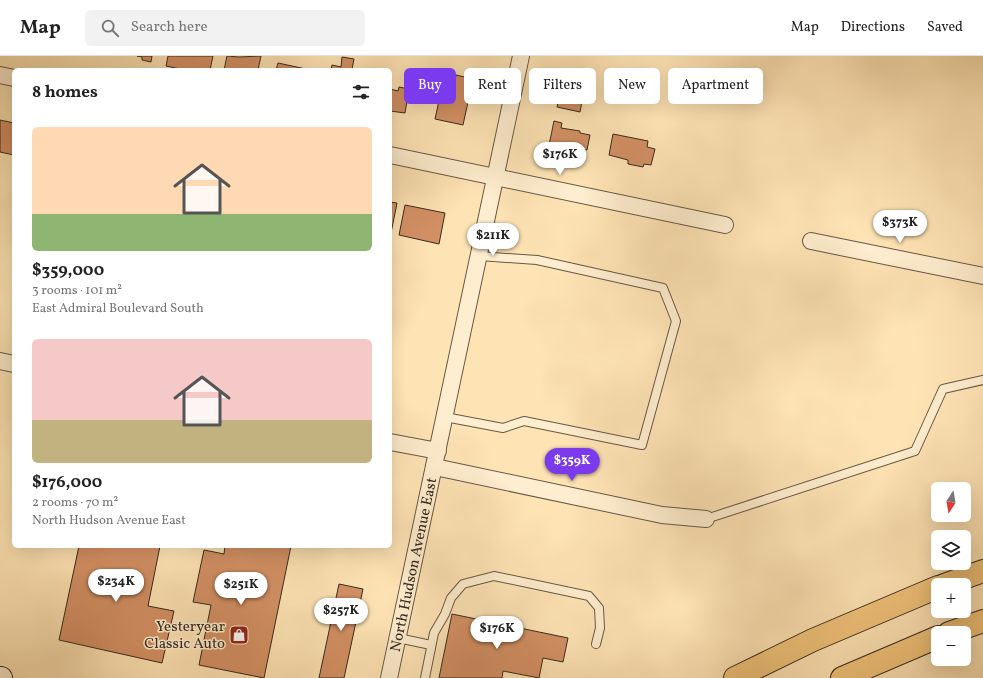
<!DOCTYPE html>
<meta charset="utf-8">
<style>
:root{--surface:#fff;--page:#f2f2f2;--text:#222;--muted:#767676;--line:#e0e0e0;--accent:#7c3aed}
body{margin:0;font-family:Vollkorn,serif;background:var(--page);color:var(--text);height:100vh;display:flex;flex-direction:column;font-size:15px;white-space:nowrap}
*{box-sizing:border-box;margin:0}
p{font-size:13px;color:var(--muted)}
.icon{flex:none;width:22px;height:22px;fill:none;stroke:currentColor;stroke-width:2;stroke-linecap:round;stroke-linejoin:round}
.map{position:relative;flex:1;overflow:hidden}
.drawer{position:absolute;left:12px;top:12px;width:380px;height:480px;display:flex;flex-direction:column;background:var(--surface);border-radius:6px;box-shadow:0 4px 16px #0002}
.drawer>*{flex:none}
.hud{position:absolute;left:404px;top:12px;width:380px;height:36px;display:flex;gap:8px}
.needle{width:26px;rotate:192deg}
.tools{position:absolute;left:931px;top:426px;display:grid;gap:8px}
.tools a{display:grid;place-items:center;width:40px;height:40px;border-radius:6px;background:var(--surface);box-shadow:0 4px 16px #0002;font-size:20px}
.price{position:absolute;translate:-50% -34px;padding:0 9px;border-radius:14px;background:#fff;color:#222;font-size:13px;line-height:26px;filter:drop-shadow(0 1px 2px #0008)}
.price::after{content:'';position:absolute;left:50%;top:24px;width:12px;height:9px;margin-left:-6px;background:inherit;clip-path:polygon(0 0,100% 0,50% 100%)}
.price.active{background:var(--accent);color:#fff}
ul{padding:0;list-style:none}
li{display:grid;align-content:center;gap:8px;height:212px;padding:0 20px}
li span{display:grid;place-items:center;height:124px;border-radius:6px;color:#555}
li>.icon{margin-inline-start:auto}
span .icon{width:72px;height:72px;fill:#fffc;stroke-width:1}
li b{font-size:17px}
h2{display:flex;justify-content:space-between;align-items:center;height:48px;padding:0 20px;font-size:17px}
.tag{padding:0 14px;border-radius:6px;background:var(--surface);box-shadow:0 4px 16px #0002;font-size:14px;line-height:36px}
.tag.active{background:var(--accent);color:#fff}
header{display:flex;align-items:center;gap:24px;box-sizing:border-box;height:56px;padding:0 20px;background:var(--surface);border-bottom:1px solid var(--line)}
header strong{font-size:19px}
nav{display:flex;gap:22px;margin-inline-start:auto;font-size:14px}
.search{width:280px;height:36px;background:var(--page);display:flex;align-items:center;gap:10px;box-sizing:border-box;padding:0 14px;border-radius:6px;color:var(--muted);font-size:15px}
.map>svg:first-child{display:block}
.building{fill:#d39064;stroke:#352b1f}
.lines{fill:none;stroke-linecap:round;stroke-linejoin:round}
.service-casing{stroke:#675944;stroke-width:10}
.minor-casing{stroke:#675944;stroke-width:18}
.secondary-casing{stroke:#352b1f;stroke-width:24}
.motorway-casing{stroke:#352b1f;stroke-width:24}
.service{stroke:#feedce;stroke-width:8}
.minor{stroke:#feedce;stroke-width:16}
.secondary{stroke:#feedce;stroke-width:22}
.motorway{stroke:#efc27a;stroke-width:22}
.labels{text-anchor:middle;stroke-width:3;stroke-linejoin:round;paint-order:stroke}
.street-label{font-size:15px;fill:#352b1f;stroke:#feedce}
.poi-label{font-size:15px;fill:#352b1f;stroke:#feedce;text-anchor:end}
</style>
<header>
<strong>Map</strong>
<div class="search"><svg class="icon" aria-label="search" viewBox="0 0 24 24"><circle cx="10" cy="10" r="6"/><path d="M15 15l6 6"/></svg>Search here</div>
<nav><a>Map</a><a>Directions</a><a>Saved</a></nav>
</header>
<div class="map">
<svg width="983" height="622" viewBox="0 0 983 622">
<rect width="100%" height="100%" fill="#fee3b4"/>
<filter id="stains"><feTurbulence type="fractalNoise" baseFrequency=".005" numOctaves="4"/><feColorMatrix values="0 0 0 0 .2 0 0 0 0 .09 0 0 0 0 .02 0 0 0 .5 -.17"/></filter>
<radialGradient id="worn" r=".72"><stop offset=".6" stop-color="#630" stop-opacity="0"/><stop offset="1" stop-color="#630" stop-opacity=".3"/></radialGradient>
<!-- building -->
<g class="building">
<path d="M137 0H152L151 6 142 4V1Z"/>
<path d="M168 0H213L210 14H185L166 10Z"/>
<path d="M227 0 239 1 261 0 258 14H224Z"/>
<path d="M342 1 354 3 352 13 357 14H331L332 9 341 11Z"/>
<path d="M278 7 306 13V14H276Z"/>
<path d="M456 19 473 23 463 69 435 63 440 40 451 43Z"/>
<path d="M561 30 584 34 580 56 557 51Z"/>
<path d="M399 31 409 33 405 57 390 55V33L398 35Z"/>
<path d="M0 64 14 67V99L0 96Z"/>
<path d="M554 65 562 67 561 72 580 75V77L590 79 587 94 577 92V94L549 89Z"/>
<path d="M613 78 648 85 647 91 655 93 651 109 644 108 643 111 628 108V104L609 99Z"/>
<path d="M390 146 397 147 391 177H390Z"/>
<path d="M405 149 445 157 439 188 399 179Z"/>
<path d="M79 490H160L148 550 174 555 162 607 59 584Z"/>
<path d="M225 490H291L264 622 199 609 211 549 193 546 204 494 224 498Z"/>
<path d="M339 528 363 533 344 622H319Z"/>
<path d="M452 558 568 582 563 606 543 602 539 622 503 615 502 622H439Z"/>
</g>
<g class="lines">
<!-- service casing -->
<g class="service-casing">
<g id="service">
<path d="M445 361 503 372 524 365 642 389 676 265 663 232 537 204 479 200"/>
<path d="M706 463 915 395 943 333 983 324"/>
<path d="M398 582 431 589"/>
<path d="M425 622 434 577 445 558 451 542 463 528 494 520 589 540 599 552 600 572 596 588"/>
</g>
</g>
<!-- minor casing -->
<g class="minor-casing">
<g id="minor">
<path d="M0 19 14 22"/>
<path d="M390 99 725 169"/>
<path d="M811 185 983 220"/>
<path d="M0 305 14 308"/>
<path d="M390 386 438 395"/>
<path d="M435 411 662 459 706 463"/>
<path id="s1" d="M389 622 521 0"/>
</g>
</g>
<!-- secondary casing -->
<g class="secondary-casing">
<path id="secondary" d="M0 622H1"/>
</g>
<!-- motorway casing -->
<g class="motorway-casing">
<g id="motorway">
<path d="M944 529 983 515"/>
<path d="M949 577 983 565"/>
<path d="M735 622 813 584 938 531"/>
<path d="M842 622 938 581"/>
</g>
</g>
<!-- service -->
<use href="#service" class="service"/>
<!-- minor -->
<use href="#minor" class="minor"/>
<!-- secondary -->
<use href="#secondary" class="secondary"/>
<!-- motorway -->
<use href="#motorway" class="motorway"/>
</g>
<!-- icons -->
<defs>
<g id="shop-square" transform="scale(1)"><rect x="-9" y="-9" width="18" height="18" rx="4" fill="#8f2418" stroke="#feedce"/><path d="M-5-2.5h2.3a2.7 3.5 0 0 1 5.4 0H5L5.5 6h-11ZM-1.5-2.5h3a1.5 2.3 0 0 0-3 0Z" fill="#fff"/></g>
</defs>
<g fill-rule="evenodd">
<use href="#shop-square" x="239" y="579"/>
</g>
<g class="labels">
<!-- street labels -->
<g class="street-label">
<text dy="5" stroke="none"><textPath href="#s1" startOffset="116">North Hudson Avenue East</textPath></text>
</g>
<!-- poi labels -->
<g class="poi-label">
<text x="225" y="575">Yesteryear<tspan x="225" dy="17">Classic Auto</tspan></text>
</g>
</g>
<rect width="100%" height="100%" filter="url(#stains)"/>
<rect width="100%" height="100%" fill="url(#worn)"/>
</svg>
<div class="tools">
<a><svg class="needle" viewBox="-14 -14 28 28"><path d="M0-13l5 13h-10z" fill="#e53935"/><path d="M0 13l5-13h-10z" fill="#767676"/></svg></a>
<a><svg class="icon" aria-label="layers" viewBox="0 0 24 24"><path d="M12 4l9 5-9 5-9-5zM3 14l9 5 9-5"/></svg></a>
<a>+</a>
<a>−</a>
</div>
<b class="price" style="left:560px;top:120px">$176K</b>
<b class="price" style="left:900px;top:188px">$373K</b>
<b class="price" style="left:493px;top:201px">$211K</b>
<b class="price active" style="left:572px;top:426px">$359K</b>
<b class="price" style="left:116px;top:547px">$234K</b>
<b class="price" style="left:241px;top:550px">$251K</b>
<b class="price" style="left:341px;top:576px">$257K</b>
<b class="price" style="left:497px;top:594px">$176K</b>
<div class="hud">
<a class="tag active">Buy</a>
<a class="tag">Rent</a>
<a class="tag">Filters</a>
<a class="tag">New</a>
<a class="tag">Apartment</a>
</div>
<section class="drawer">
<h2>8 homes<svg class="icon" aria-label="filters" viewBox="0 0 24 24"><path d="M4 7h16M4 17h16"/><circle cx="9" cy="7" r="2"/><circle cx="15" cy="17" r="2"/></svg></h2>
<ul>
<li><span style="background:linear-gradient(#ffd9b3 70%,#8fb573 0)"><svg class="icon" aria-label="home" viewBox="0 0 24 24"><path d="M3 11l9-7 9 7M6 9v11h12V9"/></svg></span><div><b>$359,000</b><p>3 rooms · 101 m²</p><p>East Admiral Boulevard South</p></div></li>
<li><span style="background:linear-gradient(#f6c9c9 65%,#c2b280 0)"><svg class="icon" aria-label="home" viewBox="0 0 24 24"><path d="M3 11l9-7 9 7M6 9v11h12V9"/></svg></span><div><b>$176,000</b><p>2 rooms · 70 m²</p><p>North Hudson Avenue East</p></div></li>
</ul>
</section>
</div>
